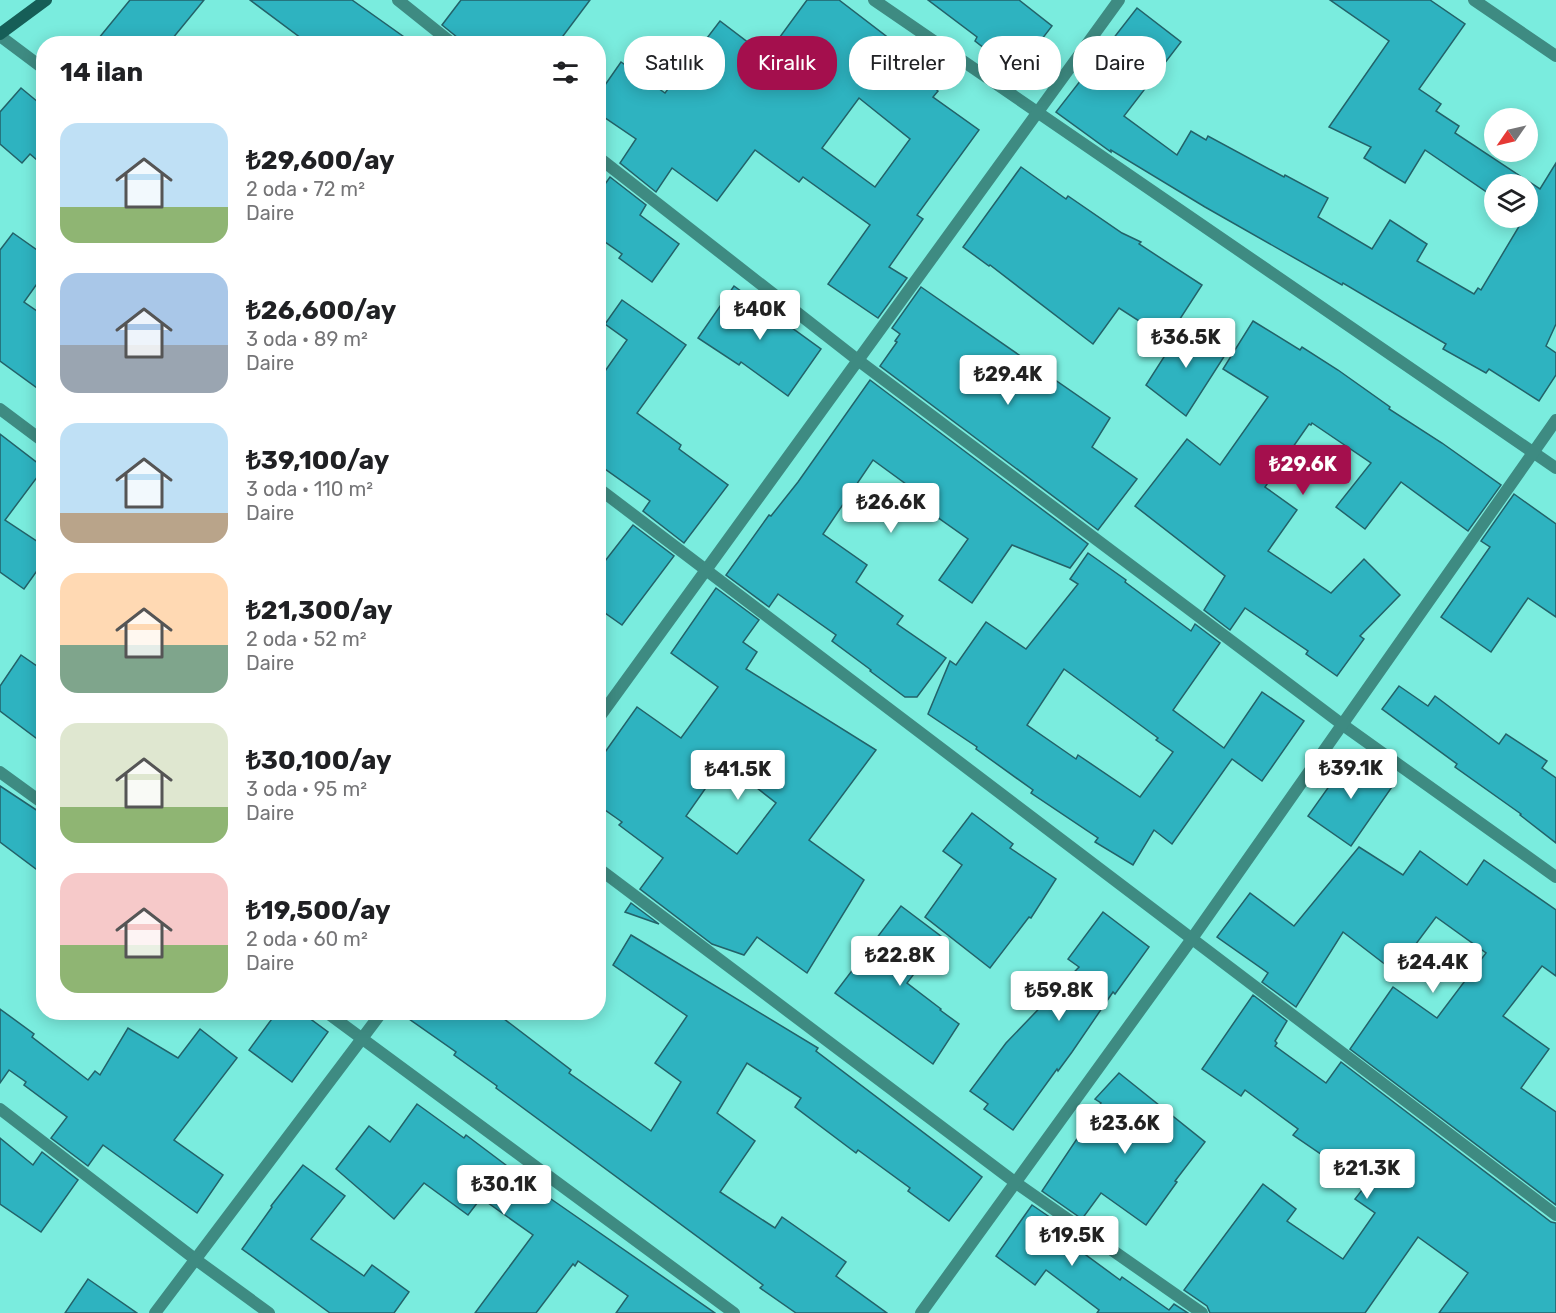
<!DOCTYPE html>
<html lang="tr">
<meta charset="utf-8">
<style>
:root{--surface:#fff;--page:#f6f6f6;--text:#202124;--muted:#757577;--accent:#a40f4d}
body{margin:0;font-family:Rubik,sans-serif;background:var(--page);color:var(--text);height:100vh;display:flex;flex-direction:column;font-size:22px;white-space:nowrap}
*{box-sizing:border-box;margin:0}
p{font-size:20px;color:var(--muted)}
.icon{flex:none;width:33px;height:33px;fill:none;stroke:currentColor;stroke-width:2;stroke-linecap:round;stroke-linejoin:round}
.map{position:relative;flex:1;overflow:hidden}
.sheet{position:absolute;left:36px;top:36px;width:570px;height:984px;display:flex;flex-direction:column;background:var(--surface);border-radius:24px;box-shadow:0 3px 15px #0003}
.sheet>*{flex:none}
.banner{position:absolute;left:624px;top:36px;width:570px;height:54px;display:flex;gap:12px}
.needle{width:39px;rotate:236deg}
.buttons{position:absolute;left:1484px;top:108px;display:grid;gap:12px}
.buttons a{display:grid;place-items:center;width:54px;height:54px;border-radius:50%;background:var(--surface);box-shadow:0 3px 15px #0003;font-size:30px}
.price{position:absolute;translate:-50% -51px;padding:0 14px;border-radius:6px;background:#fff;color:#222;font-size:20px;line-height:39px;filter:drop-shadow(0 2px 3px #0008)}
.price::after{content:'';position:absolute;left:50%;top:36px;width:18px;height:14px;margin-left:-9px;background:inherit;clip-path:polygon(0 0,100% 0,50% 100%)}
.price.active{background:var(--accent);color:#fff}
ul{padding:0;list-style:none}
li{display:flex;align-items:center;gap:18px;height:150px;padding:0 24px}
li span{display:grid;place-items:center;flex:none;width:168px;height:120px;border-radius:18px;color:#555}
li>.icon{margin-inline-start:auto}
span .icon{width:72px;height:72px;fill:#fffc;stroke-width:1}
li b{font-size:26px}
h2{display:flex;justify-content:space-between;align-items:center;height:72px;padding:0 24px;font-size:26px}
.tag{padding:0 21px;border-radius:24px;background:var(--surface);box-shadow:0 3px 15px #0003;font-size:21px;line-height:54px}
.tag.active{background:var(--accent);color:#fff}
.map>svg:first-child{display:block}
.building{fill:#2eb3c0;stroke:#236269;stroke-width:1.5;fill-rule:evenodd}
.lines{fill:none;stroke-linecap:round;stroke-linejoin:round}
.street{stroke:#3e8b82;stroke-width:12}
.secondary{stroke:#165e57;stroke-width:12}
</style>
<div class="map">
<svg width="1556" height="1313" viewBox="0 0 1556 1313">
<rect width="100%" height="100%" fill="#7aecde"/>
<!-- building -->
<g class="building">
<path d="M130 0H204L168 44H94Z"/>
<path d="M250 0H352L414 44H309Z"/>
<path d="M461 0H590L557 44H461L458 38 442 25Z"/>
<path d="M807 0H839L899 46 893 54 938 91 933 97 979 130 917 215 923 219 889 267 907 278 878 318 828 284 870 225 803 177 799 182 755 150 717 201 672 168 656 192 620 163 636 139 598 113V95L621 62 665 93 720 21 766 56ZM859 98 910 139 875 187 822 148Z"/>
<path d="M928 0H1019L1052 26 1016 73 975 41 977 37Z"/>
<path d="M1330 0H1430L1465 24 1419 89 1441 104 1436 111 1459 126 1455 133 1540 189 1556 163V324L1546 346 1556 353V375L1539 401 1489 369 1486 373 1443 349 1446 344 1343 283 1342 285 1205 207 1111 150V152L1056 112 1137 8 1181 42 1124 116 1177 155 1191 131 1206 140 1208 136 1284 177 1285 175 1328 198 1318 217 1372 249 1390 220 1427 244 1417 261 1474 294 1478 288 1481 290 1524 218H1527V184H1494V197L1425 150 1405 183 1364 158 1371 147 1329 127 1389 41Z"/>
<path d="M21 88 44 107V166L30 154 22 163 0 144V112Z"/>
<path d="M1021 167 1066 199 1068 196 1122 233 1141 242 1139 244 1202 285 1167 339 1119 308 1093 344 990 265 989 266 963 247Z"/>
<path d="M610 177 646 205 640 215 679 244 652 282 619 258 622 254 598 237V194Z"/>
<path d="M13 233 44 255V274L24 302 44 316V393L0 361V250Z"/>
<path d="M734 286 821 349 788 396 741 362 739 365 698 338Z"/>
<path d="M921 287 1110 418 1092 447 1137 479 1098 530 880 366 897 342 895 341 900 334 892 328Z"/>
<path d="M622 300 686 345 637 413 681 445 679 449 728 485 684 543 643 511 650 501 598 464V381L627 340 605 324Z"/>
<path d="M1253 321 1300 350 1302 347 1338 370 1390 407 1389 409 1442 443 1501 485 1468 531 1401 482 1365 529 1336 507 1371 463 1312 423 1311 425 1309 424 1265 487 1297 510 1268 551 1331 593 1364 559 1400 595 1360 636 1364 639 1337 676 1306 654 1308 651 1245 608 1230 630 1204 610 1225 576 1135 506 1187 439 1220 465 1268 397 1223 369Z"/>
<path d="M1185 324 1227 352 1186 416 1146 385Z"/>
<path d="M870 380 1088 544 1070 568 1012 545 972 603 939 580 968 539 920 505 925 498 873 460 823 534 867 565 856 582 903 616 897 624 946 658 917 697H905L870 671 871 670 832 641 836 635 778 594 769 607 726 575 769 515 771 516 798 482Z"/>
<path d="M0 434 44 468 5 520 44 546V561L24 589 0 572Z"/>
<path d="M1514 494 1556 524V617L1528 598 1491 652 1441 617 1490 547 1481 541Z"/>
<path d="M633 525 674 556 622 625 598 608V570Z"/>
<path d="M1088 553 1126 580 1125 582 1191 631 1195 624 1220 643 1173 710 1224 748 1262 692 1304 721 1262 781 1232 759 1172 844 1154 830 1133 865 1095 842 1098 838 1031 793 1033 790 976 749 977 747 928 714 950 661 956 665 986 622 1026 649 1078 584 1070 579ZM1064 669 1158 738 1156 740 1173 752 1140 797 1078 755 1076 759 1027 725Z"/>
<path d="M716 588 759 620 743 642 757 652 746 669 876 750 809 840 864 880 807 973 757 937 744 955 712 944 640 889 663 858 619 825 622 822 598 805V762L637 707 681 738 718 687 671 653ZM724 762 776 803 737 854 686 816Z"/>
<path d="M21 655 44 671V744L0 711V686Z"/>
<path d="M1399 686 1428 706 1435 696 1499 744 1506 734 1547 761 1542 768 1556 778V843L1520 815 1521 814 1455 767 1457 764 1382 709Z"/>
<path d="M1352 754 1394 784 1351 846 1308 816Z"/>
<path d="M0 786 44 815V875L0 842Z"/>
<path d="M972 813 1013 844 1010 848 1056 879 1031 918 1029 917 990 968 925 917 962 865 943 851Z"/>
<path d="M1359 847 1403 875 1420 851 1467 885 1484 860 1556 910V976L1542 966 1503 1016 1549 1049 1521 1088 1556 1112V1205L1350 1049 1393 987 1437 1018 1486 953 1436 917 1395 972 1343 932 1296 1007 1262 982 1268 973 1217 937 1250 893 1294 926Z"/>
<path d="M631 903 659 924 625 912Z"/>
<path d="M901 906 942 937 907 983 941 1009 940 1010 959 1024 933 1064 835 993Z"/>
<path d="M1103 912 1149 947 1115 994 1113 992 1072 1052 1058 1071 1057 1069 1013 1130 984 1109 988 1104 970 1091 1006 1043 1079 967 1068 959Z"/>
<path d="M631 935 818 1048 816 1051 982 1177 949 1221 908 1191 910 1188 858 1150 856 1153 795 1107 801 1098 747 1063 717 1113 755 1141 720 1192 775 1228 782 1217 846 1262 836 1276 887 1313H796L760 1288 763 1285 496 1088 497 1086 454 1055 456 1052 399 1012H495L571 1070 569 1073 651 1131 681 1082 655 1063 687 1016 613 965Z"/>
<path d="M1253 995 1287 1021 1275 1041 1277 1043 1275 1046 1326 1083 1341 1062 1551 1222 1556 1223V1313H1439L1468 1273 1418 1237 1365 1313H1210L1207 1306 1184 1290 1263 1184 1296 1209 1287 1221 1343 1259 1375 1213 1355 1199 1366 1185 1293 1135 1298 1129 1245 1090 1241 1096 1202 1069Z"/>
<path d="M0 1009 34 1034 32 1037 88 1080 95 1071 100 1075 128 1028 178 1058 200 1029 237 1058 174 1140 223 1175 197 1213 103 1145 88 1166 51 1138 67 1117 24 1085 26 1082 9 1070 0 1083Z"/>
<path d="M277 1012H301L328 1032 292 1082 249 1050Z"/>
<path d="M1119 1073 1205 1142 1175 1181 1177 1182 1146 1225 1101 1193 1082 1219 1042 1191 1101 1103 1095 1099Z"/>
<path d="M417 1104 464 1138 466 1135 551 1199 715 1313H616L628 1296 578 1261 575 1266 573 1264 536 1313H475L533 1235 481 1198 468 1215 424 1183 394 1219 336 1169 369 1126 390 1142Z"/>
<path d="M0 1138 33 1165 42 1152 78 1180 41 1232 0 1204Z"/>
<path d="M303 1165 345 1196 311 1239 364 1276 372 1265 409 1292 394 1313H330L242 1249 272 1207 271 1206Z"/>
<path d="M1032 1205 1073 1233 1067 1241 1120 1280 1122 1277 1169 1310 1174 1304 1188 1313H1097L1099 1310 1046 1270 1035 1285 996 1256Z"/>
<path d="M88 1279 137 1313H65Z"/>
</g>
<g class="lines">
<!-- street -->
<g class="street">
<path d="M398 0 453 44"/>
<path d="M874 0 1556 468"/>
<path d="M1474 0 1556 56"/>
<path d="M0 36 44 69"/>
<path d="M598 157 859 361 1343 725 1556 877"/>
<path d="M0 409 44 442"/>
<path d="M598 488 1556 1215"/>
<path d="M598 719 1119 0"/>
<path d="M0 772 44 804"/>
<path d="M598 868 1016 1183 1202 1313"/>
<path d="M326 1012 734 1313"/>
<path d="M0 1109 195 1259 269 1313"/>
<path d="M155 1313 382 1012"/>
<path d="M921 1313 1191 940 1556 420"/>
</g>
<!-- secondary -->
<path class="secondary" d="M0 34 46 0"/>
</g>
</svg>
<div class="buttons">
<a><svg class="needle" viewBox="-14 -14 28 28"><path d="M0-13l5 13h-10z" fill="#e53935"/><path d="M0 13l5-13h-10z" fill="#757577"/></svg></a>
<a><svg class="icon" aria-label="layers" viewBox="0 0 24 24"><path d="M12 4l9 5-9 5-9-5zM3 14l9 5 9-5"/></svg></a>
</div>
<b class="price" style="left:760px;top:341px">₺40K</b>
<b class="price" style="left:1186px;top:369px">₺36.5K</b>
<b class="price" style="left:1008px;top:406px">₺29.4K</b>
<b class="price active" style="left:1303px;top:496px">₺29.6K</b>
<b class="price" style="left:891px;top:534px">₺26.6K</b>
<b class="price" style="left:1351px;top:800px">₺39.1K</b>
<b class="price" style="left:738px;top:801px">₺41.5K</b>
<b class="price" style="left:900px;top:987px">₺22.8K</b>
<b class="price" style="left:1433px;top:994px">₺24.4K</b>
<b class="price" style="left:1059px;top:1022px">₺59.8K</b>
<b class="price" style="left:1125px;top:1155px">₺23.6K</b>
<b class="price" style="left:1367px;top:1200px">₺21.3K</b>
<b class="price" style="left:504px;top:1216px">₺30.1K</b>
<b class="price" style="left:1072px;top:1267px">₺19.5K</b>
<div class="banner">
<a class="tag">Satılık</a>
<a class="tag active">Kiralık</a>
<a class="tag">Filtreler</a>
<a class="tag">Yeni</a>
<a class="tag">Daire</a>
</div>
<section class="sheet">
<h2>14 ilan<svg class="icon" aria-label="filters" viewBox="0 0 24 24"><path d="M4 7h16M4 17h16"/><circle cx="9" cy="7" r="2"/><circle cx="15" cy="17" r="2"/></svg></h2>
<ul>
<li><span style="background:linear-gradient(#bfe0f5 70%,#8fb573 0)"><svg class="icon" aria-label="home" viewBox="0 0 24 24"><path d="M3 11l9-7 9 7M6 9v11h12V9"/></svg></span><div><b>₺29,600/ay</b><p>2 oda · 72 m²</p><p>Daire</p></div></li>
<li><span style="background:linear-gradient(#a9c7e8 60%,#9aa5b1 0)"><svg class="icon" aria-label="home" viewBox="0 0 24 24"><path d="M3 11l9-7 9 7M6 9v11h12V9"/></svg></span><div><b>₺26,600/ay</b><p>3 oda · 89 m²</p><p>Daire</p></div></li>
<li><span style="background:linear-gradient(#bfe0f5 75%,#b9a48a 0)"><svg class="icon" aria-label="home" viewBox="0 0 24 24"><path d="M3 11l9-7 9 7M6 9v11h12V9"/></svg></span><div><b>₺39,100/ay</b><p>3 oda · 110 m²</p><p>Daire</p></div></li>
<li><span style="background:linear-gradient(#ffd9b3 60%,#7fa58c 0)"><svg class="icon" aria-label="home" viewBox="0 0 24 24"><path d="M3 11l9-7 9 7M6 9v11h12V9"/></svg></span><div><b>₺21,300/ay</b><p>2 oda · 52 m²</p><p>Daire</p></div></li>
<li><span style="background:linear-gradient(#dfe7d0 70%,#8fb573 0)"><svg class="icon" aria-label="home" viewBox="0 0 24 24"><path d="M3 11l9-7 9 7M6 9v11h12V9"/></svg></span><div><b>₺30,100/ay</b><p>3 oda · 95 m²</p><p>Daire</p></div></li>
<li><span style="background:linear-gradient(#f6c9c9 60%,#8fb573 0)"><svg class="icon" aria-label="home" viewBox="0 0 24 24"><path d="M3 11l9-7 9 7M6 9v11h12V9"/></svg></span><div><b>₺19,500/ay</b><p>2 oda · 60 m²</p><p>Daire</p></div></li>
</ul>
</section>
</div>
